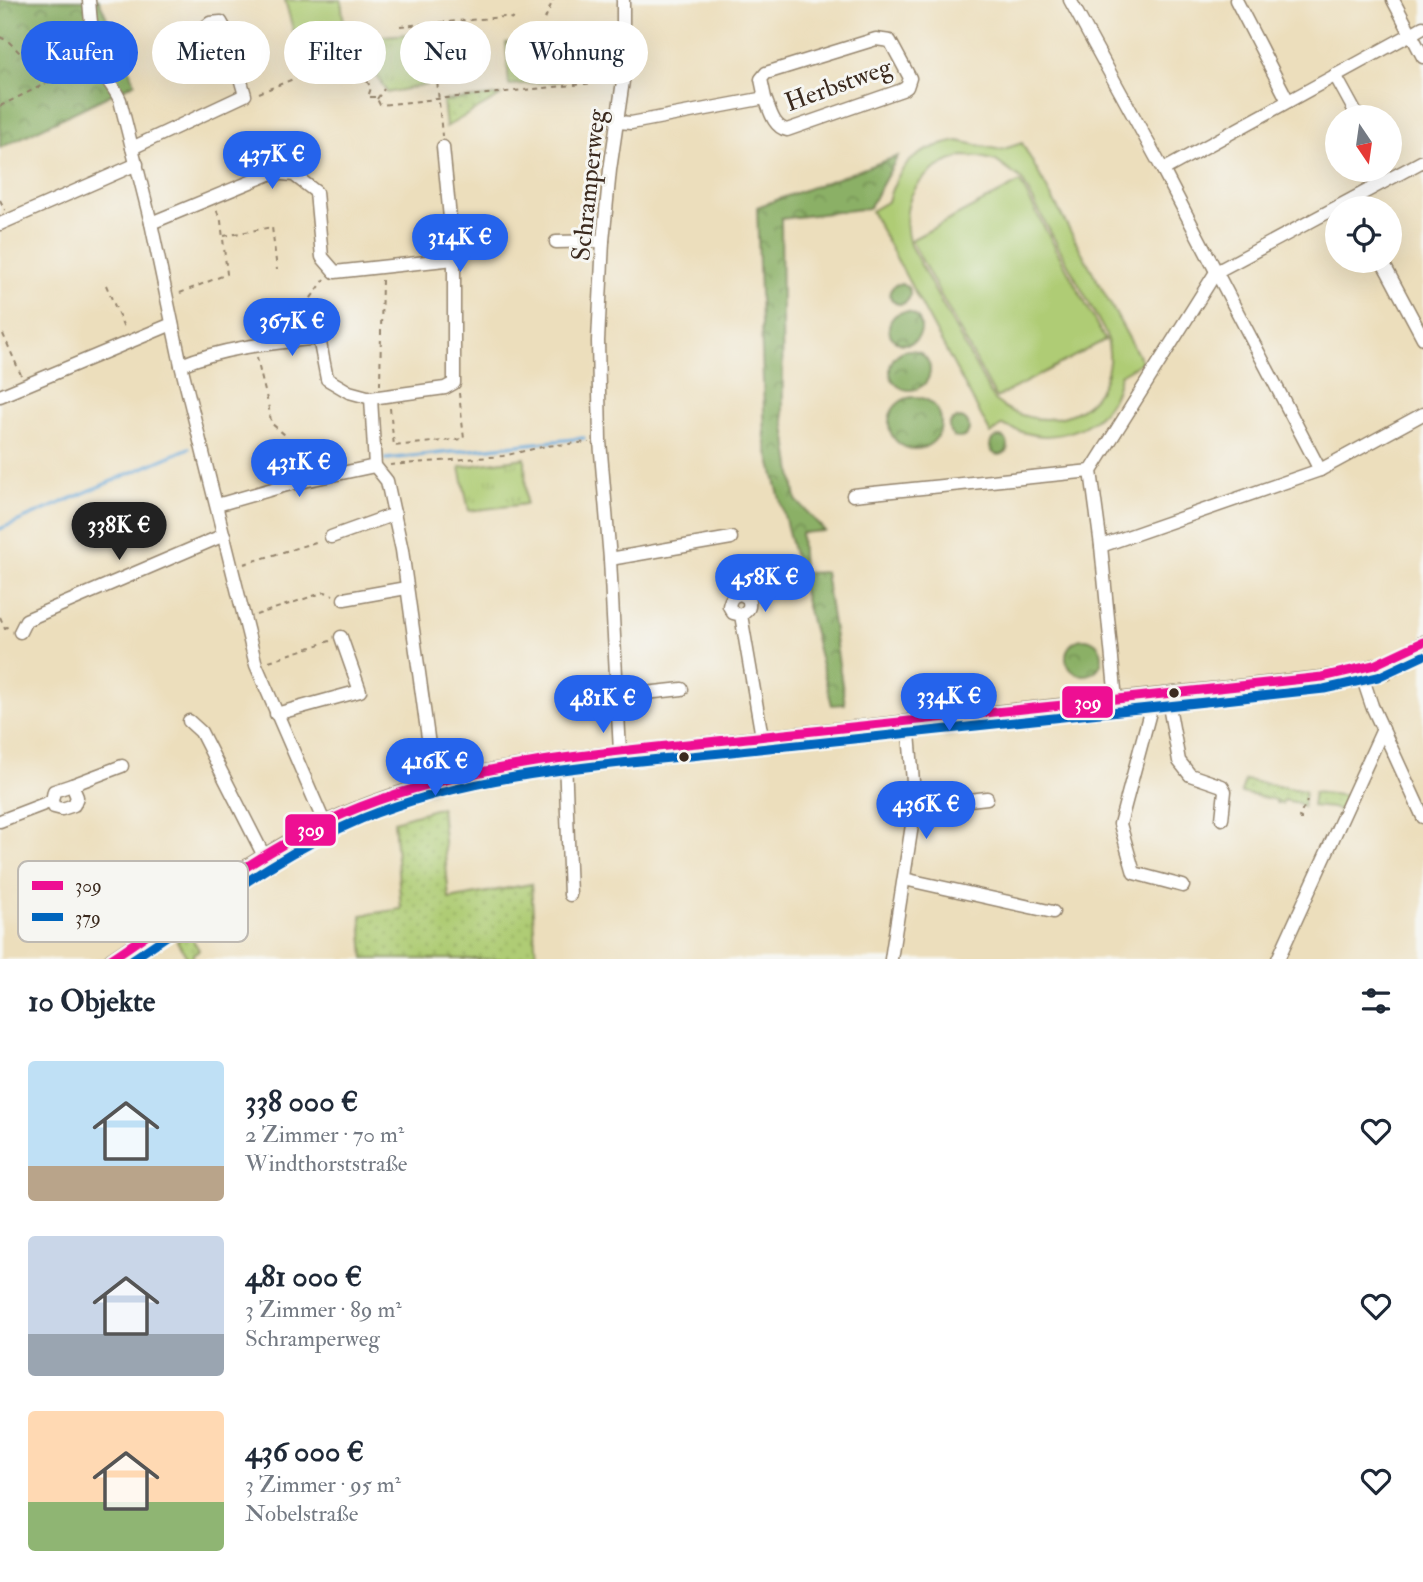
<!DOCTYPE html>
<html lang="de">
<meta charset="utf-8">
<style>
:root{--surface:#fff;--page:#f6f6f7;--text:#1f2937;--muted:#747a83;--accent:#2563eb}
body{margin:0;font-family:"IM FELL Double Pica",serif;background:var(--page);color:var(--text);height:100vh;display:flex;flex-direction:column;font-size:26px;white-space:nowrap}
*{box-sizing:border-box;margin:0}
p{font-size:23px;color:var(--muted)}
.icon{flex:none;width:38px;height:38px;fill:none;stroke:currentColor;stroke-width:2;stroke-linecap:round;stroke-linejoin:round}
.map{position:relative;height:959px;overflow:hidden}
.side{display:flex;flex-direction:column;background:var(--surface);flex:1}
.side>*{flex:none}
.hud{position:absolute;left:21px;top:21px;width:700px;height:63px;display:flex;gap:14px}
.needle{width:46px;rotate:167deg}
.fabs{position:absolute;left:1325px;top:105px;display:grid;gap:14px}
.fabs a{display:grid;place-items:center;width:77px;height:77px;border-radius:50%;background:var(--surface);box-shadow:0 7px 28px #0002;font-size:35px}
.price{position:absolute;translate:-50% -60px;padding:0 16px;border-radius:24px;background:var(--accent);color:#fff;font-size:23px;line-height:46px;filter:drop-shadow(0 2px 4px #0008)}
.price::after{content:'';position:absolute;left:50%;top:42px;width:21px;height:16px;margin-left:-10px;background:inherit;clip-path:polygon(0 0,100% 0,50% 100%)}
.price.selected{background:#222;color:#fff}
ul{padding:0;list-style:none}
li{display:flex;align-items:center;gap:21px;height:175px;padding:0 28px}
li span{display:grid;place-items:center;flex:none;width:196px;height:140px;border-radius:7px;color:#555}
li>.icon{margin-inline-start:auto}
span .icon{width:84px;height:84px;fill:#fffc;stroke-width:1}
li b{font-size:30px}
h2{display:flex;justify-content:space-between;align-items:center;height:84px;padding:0 28px;font-size:30px}
.chip{padding:0 24px;border-radius:32px;background:var(--surface);box-shadow:0 7px 28px #0002;font-size:24px;line-height:63px}
.chip.selected{background:var(--accent);color:#fff}
.map>svg:first-child{display:block}
.grass{fill:url(#grass-dots);stroke:#757b49;stroke-width:2}
.forest{fill:url(#forest-crowns);stroke:#636d42;stroke-width:2}
.park{fill:url(#park-tufts);stroke:#757b49;stroke-width:2}
.pitch{fill:#afcc74;stroke:#757b49;stroke-width:2;fill-rule:evenodd}
.lines{fill:none;stroke-linecap:round;stroke-linejoin:round}
.stream{stroke:#62a5d6;stroke-width:3.5}
.minor-casing{stroke:#94846d;stroke-width:15}
.path{stroke:#94846d;stroke-width:2;stroke-dasharray:5 5;stroke-linecap:butt}
.minor{stroke:#fff;stroke-width:12}
.bus-1-casing{stroke:#f6f6f2;stroke-width:14}
.bus-2-casing{stroke:#f6f6f2;stroke-width:14}
.bus-1{stroke:#ee0f93;stroke-width:9}
.bus-2{stroke:#0065bd;stroke-width:9}
.bus-dot{fill:#3b2a1e;stroke:#f6f6f2;stroke-width:2.5}
.labels{text-anchor:middle;stroke-width:6;stroke-linejoin:round;paint-order:stroke}
.street-label{font-size:26px;fill:#3b2a1e;stroke:#f6f6f2}
.key{fill:#f6f6f2;stroke:#beb9b2;stroke-width:2}
.key-label{font-size:19px;fill:#3b2a1e}
.line-badge{stroke:#f6f6f2;stroke-width:2.5}
.badge-label{font-size:19px;text-anchor:middle;font-weight:bold;fill:#fff}
</style>
<div class="map">
<svg width="1423" height="959" viewBox="0 0 1423 959">
<defs>
<pattern id="grass-dots" width="8" height="8" patternUnits="userSpaceOnUse" patternTransform="scale(1.75)"><rect width="8" height="8" fill="#afcc74"/><path d="M2 2h.1M6 6h.1" fill="none" stroke="#97af64" stroke-width="1.8" stroke-linecap="round"/></pattern>
<pattern id="forest-crowns" width="20" height="18" patternUnits="userSpaceOnUse" patternTransform="scale(1.75)"><rect width="20" height="18" fill="#8bb066"/><path d="M2 6a3 3 0 1 1 6 0M12 15a3 3 0 1 1 6 0" fill="none" stroke="#738f53"/></pattern>
<pattern id="park-tufts" width="24" height="20" patternUnits="userSpaceOnUse" patternTransform="scale(1.75)"><rect width="24" height="20" fill="#afcc74"/><path d="M3 7l-1-3M5 7V3M7 7l1-3M15 17l-1-3M17 17v-4M19 17l1-3" fill="none" stroke="#97af64"/></pattern>
</defs>
<rect width="100%" height="100%" fill="#f6f6f2"/>
<filter id="ink" filterUnits="userSpaceOnUse"><feTurbulence type="fractalNoise" baseFrequency=".0143" numOctaves="2"/><feDisplacementMap in="SourceGraphic" scale="14" xChannelSelector="R" yChannelSelector="G"/><feConvolveMatrix kernelMatrix="1 2 1 2 8 2 1 2 1" color-interpolation-filters="sRGB"/></filter>
<filter id="wash" filterUnits="userSpaceOnUse"><feTurbulence type="fractalNoise" baseFrequency=".00686" numOctaves="4" result="noise"/><feDisplacementMap in="SourceGraphic" scale="28" xChannelSelector="R" yChannelSelector="G"/><feGaussianBlur stdDeviation="1.57" result="paint"/><feColorMatrix in="noise" values="0 0 0 0 0 0 0 0 0 0 0 0 0 0 0 0 0 1.4 0 .05"/><feComposite in="paint" operator="in"/></filter>
<g filter="url(#wash)">
<rect width="100%" height="100%" fill="#ecdebc"/>
<!-- grass -->
<g class="grass">
<path d="M502 95 446 127 443 101Z"/>
<path d="M1245 780 1305 791 1303 807 1299 805V803L1283 800 1282 804 1276 803V800L1241 793Z"/>
<path d="M1314 792 1349 796 1342 812 1332 808 1312 806Z"/>
<path d="M441 807 449 899 531 884 536 959H364L361 915 401 909 394 821Z"/>
<path d="M189 933 199 950 193 954V959H188L177 941Z"/>
</g>
<!-- forest -->
<g class="forest">
<path d="M0 0H99L135 83 0 148Z"/>
<path d="M898 156 869 208 781 219 783 412 796 500 825 531 801 533 803 573 825 572 845 704 832 705 765 440 757 207Z"/>
<circle cx="900" cy="294" r="10"/>
<circle cx="905" cy="328" r="16"/>
<circle cx="910" cy="370" r="20"/>
<circle cx="915" cy="423" r="26"/>
<circle cx="959" cy="428" r="10"/>
<circle cx="999" cy="446" r="9"/>
<circle cx="1084" cy="657" r="18"/>
</g>
<!-- park -->
<g class="park">
<path d="M423 33 427 85 387 93 359 45 358 38Z"/>
<path d="M556 37 560 81 509 85 506 43Z"/>
<path d="M525 458 526 504 469 511 460 467Z"/>
</g>
<!-- pitch -->
<g class="pitch">
<path d="M285 0H341L347 47 302 62Z"/>
<path d="M958 141 1001 150 1022 143 1142 362 1120 375C1114 413 1085 434 1046 436 1031 436 1016 430 1002 425L991 434 871 211 888 201C899 162 919 148 958 141ZM963 156 980 157 996 161 1022 180 1106 334C1108 343 1110 353 1109 362 1102 421 1037 435 994 400L910 245C897 198 920 170 963 156Z"/>
<path d="M1020 182 1105 340 996 398 911 240Z"/>
</g>
<g class="lines">
<!-- stream -->
<g class="stream">
<path d="M386 459 584 438"/>
<path d="M0 529 189 448"/>
</g>
</g>
</g>
<g filter="url(#ink)">
<g class="lines">
<!-- minor casing -->
<g class="minor-casing">
<g id="minor">
<path d="M89 0C91 25 93 55 105 76 110 84 116 91 120 100L151 223 181 365 256 665 324 822"/>
<path d="M1070 0 1163 170"/>
<path d="M1236 0 1288 101"/>
<path d="M1423 27 1411 34 1423 57"/>
<path d="M1335 75 1358 117"/>
<path d="M617 122 631 123 765 98C770 110 773 127 787 130L902 90 907 87 910 78 890 41 876 39 766 73 761 79 765 98"/>
<path d="M132 148 245 95 231 47 226 42V31L221 22 210 23 203 29V39L208 46H218L226 42"/>
<path d="M151 223 272 173 294 175 316 192 322 257 335 272 454 259 443 147"/>
<path d="M0 224 137 164"/>
<path d="M556 242 603 241"/>
<path d="M1382 261 1423 338"/>
<path d="M181 365C224 347 273 343 319 338L327 379 349 392 371 398 445 388 454 383V259"/>
<path d="M0 396 172 324"/>
<path d="M371 398 375 466 387 481 402 550 434 781"/>
<path d="M1320 470 1163 170 1411 34 1393 0"/>
<path d="M853 495 1091 471"/>
<path d="M217 505 290 484 375 466"/>
<path d="M331 537 395 514"/>
<path d="M1101 546 1320 470 1423 414"/>
<path d="M610 559 731 538"/>
<path d="M344 599 406 588"/>
<path d="M741 615 733 613 729 606C731 597 733 596 741 594L748 598C751 607 749 610 741 615L762 737"/>
<path d="M20 632 26 620 224 535"/>
<path d="M1360 670 1372 706 1423 817"/>
<path d="M1167 695 1179 761 1190 775 1222 786 1225 791 1222 819"/>
<path d="M618 696 682 689"/>
<path d="M1148 697 1150 712 1120 824 1134 873 1183 886"/>
<path d="M1116 700 1101 546 1091 471 1216 272 1423 161"/>
<path d="M276 714 360 691 341 637"/>
<path d="M189 721 201 732 264 856"/>
<path d="M620 752 610 559 600 441 598 341 603 241 610 170 623 81V0"/>
<path d="M565 758 570 895"/>
<path d="M72 785 77 797 74 805 62 809 54 807 52 801 54 791Z"/>
<path d="M72 785 122 766"/>
<path d="M915 806 987 798"/>
<path d="M0 821 52 801"/>
<path d="M904 879 1053 912"/>
<path d="M111 959C182 913 248 858 325 822 414 780 496 767 592 755L1322 677C1358 672 1392 662 1423 642"/>
<path d="M891 959 915 806 908 721"/>
<path d="M1278 959 1383 729"/>
</g>
</g>
<!-- path -->
<g class="path">
<path d="M545 19 553 0"/>
<path d="M432 23 442 136"/>
<path d="M400 26 504 17 514 19"/>
<path d="M0 37 8 41 35 68 54 79"/>
<path d="M532 40 536 80 557 78 558 86"/>
<path d="M259 93 352 55 371 88 368 97H376L380 105 612 81"/>
<path d="M377 99 384 89"/>
<path d="M0 106 55 79 91 78"/>
<path d="M0 200 5 210"/>
<path d="M224 236 272 227 277 270"/>
<path d="M106 285 125 330"/>
<path d="M180 293 227 274 221 221 216 209"/>
<path d="M311 327 308 302 325 279"/>
<path d="M3 334 21 375"/>
<path d="M257 357C261 380 269 401 271 423L285 435 289 473"/>
<path d="M380 385 382 279"/>
<path d="M390 408 394 446 464 439 459 393"/>
<path d="M390 465 503 456 546 446 589 442"/>
<path d="M244 564 319 541"/>
<path d="M256 615 325 592 333 595"/>
<path d="M0 617 5 628 9 626"/>
<path d="M269 661 330 641"/>
<path d="M1377 683 1388 680 1423 660"/>
<path d="M1183 709 1317 695 1354 688"/>
<path d="M1301 820V818L1299 817 1307 801"/>
</g>
<!-- minor -->
<use href="#minor" class="minor"/>
<!-- bus-1 casing -->
<g class="bus-1-casing">
<path id="bus-1" d="M111 959C192 905 269 843 360 807 488 757 630 751 766 736 951 717 1137 697 1322 677L1374 665 1423 642"/>
</g>
<!-- bus-2 casing -->
<g class="bus-2-casing">
<path id="bus-2" d="M133 959C208 909 278 854 361 819 486 768 627 764 759 749 948 729 1136 710 1324 689L1378 677 1423 656"/>
</g>
<!-- bus-1 -->
<use href="#bus-1" class="bus-1"/>
<!-- bus-2 -->
<use href="#bus-2" class="bus-2"/>
</g>
</g>
<!-- markers -->
<g class="bus-dot">
<circle cx="1174" cy="693" r="6"/>
<circle cx="684" cy="757" r="6"/>
</g>
<g class="labels">
<!-- street labels -->
<g class="street-label">
<text transform="translate(838 84) rotate(-20)" y="9">Herbstweg</text>
<text transform="translate(588 185) rotate(-84)" y="9">Schramperweg</text>
</g>
</g>
<!-- legend -->
<rect x="18" y="861" width="230" height="81" rx="10" class="key"/>
<rect x="32" y="881" width="31" height="9" fill="#ee0f93"/>
<rect x="32" y="913" width="31" height="8" fill="#0065bd"/>
<g class="key-label">
<text x="75" y="892">309</text>
<text x="75" y="924">379</text>
</g>
<g class="line-badge">
<rect x="1061" y="685" width="53" height="34" rx="7" fill="#ee0f93"/>
<rect x="284" y="813" width="53" height="34" rx="7" fill="#ee0f93"/>
</g>
<g class="badge-label">
<text x="1088" y="709">309</text>
<text x="311" y="836">309</text>
</g>
</svg>
<div class="fabs">
<a><svg class="needle" viewBox="-14 -14 28 28"><path d="M0-13l5 13h-10z" fill="#e53935"/><path d="M0 13l5-13h-10z" fill="#747a83"/></svg></a>
<a><svg class="icon" aria-label="locate" viewBox="0 0 24 24"><circle cx="12" cy="12" r="6"/><path d="M12 2v4M12 18v4M2 12h4M18 12h4"/></svg></a>
</div>
<b class="price" style="left:272px;top:191px">437K €</b>
<b class="price" style="left:460px;top:274px">314K €</b>
<b class="price" style="left:292px;top:358px">367K €</b>
<b class="price" style="left:299px;top:499px">431K €</b>
<b class="price selected" style="left:119px;top:562px">338K €</b>
<b class="price" style="left:765px;top:614px">458K €</b>
<b class="price" style="left:949px;top:733px">334K €</b>
<b class="price" style="left:603px;top:735px">481K €</b>
<b class="price" style="left:435px;top:798px">416K €</b>
<b class="price" style="left:926px;top:841px">436K €</b>
<div class="hud">
<a class="chip selected">Kaufen</a>
<a class="chip">Mieten</a>
<a class="chip">Filter</a>
<a class="chip">Neu</a>
<a class="chip">Wohnung</a>
</div>
</div>
<section class="side">
<h2>10 Objekte<svg class="icon" aria-label="filters" viewBox="0 0 24 24"><path d="M4 7h16M4 17h16"/><circle cx="9" cy="7" r="2"/><circle cx="15" cy="17" r="2"/></svg></h2>
<ul>
<li><span style="background:linear-gradient(#bfe0f5 75%,#b9a48a 0)"><svg class="icon" aria-label="home" viewBox="0 0 24 24"><path d="M3 11l9-7 9 7M6 9v11h12V9"/></svg></span><div><b>338 000 €</b><p>2 Zimmer · 70 m²</p><p>Windthorststraße</p></div><svg class="icon" aria-label="heart" viewBox="0 0 24 24"><path d="M12 20l-8-8c-3-5 5-10 8-4 3-6 11-1 8 4z"/></svg></li>
<li><span style="background:linear-gradient(#c9d6e8 70%,#9aa5b1 0)"><svg class="icon" aria-label="home" viewBox="0 0 24 24"><path d="M3 11l9-7 9 7M6 9v11h12V9"/></svg></span><div><b>481 000 €</b><p>3 Zimmer · 89 m²</p><p>Schramperweg</p></div><svg class="icon" aria-label="heart" viewBox="0 0 24 24"><path d="M12 20l-8-8c-3-5 5-10 8-4 3-6 11-1 8 4z"/></svg></li>
<li><span style="background:linear-gradient(#ffd9b3 65%,#8fb573 0)"><svg class="icon" aria-label="home" viewBox="0 0 24 24"><path d="M3 11l9-7 9 7M6 9v11h12V9"/></svg></span><div><b>436 000 €</b><p>3 Zimmer · 95 m²</p><p>Nobelstraße</p></div><svg class="icon" aria-label="heart" viewBox="0 0 24 24"><path d="M12 20l-8-8c-3-5 5-10 8-4 3-6 11-1 8 4z"/></svg></li>
</ul>
</section>
